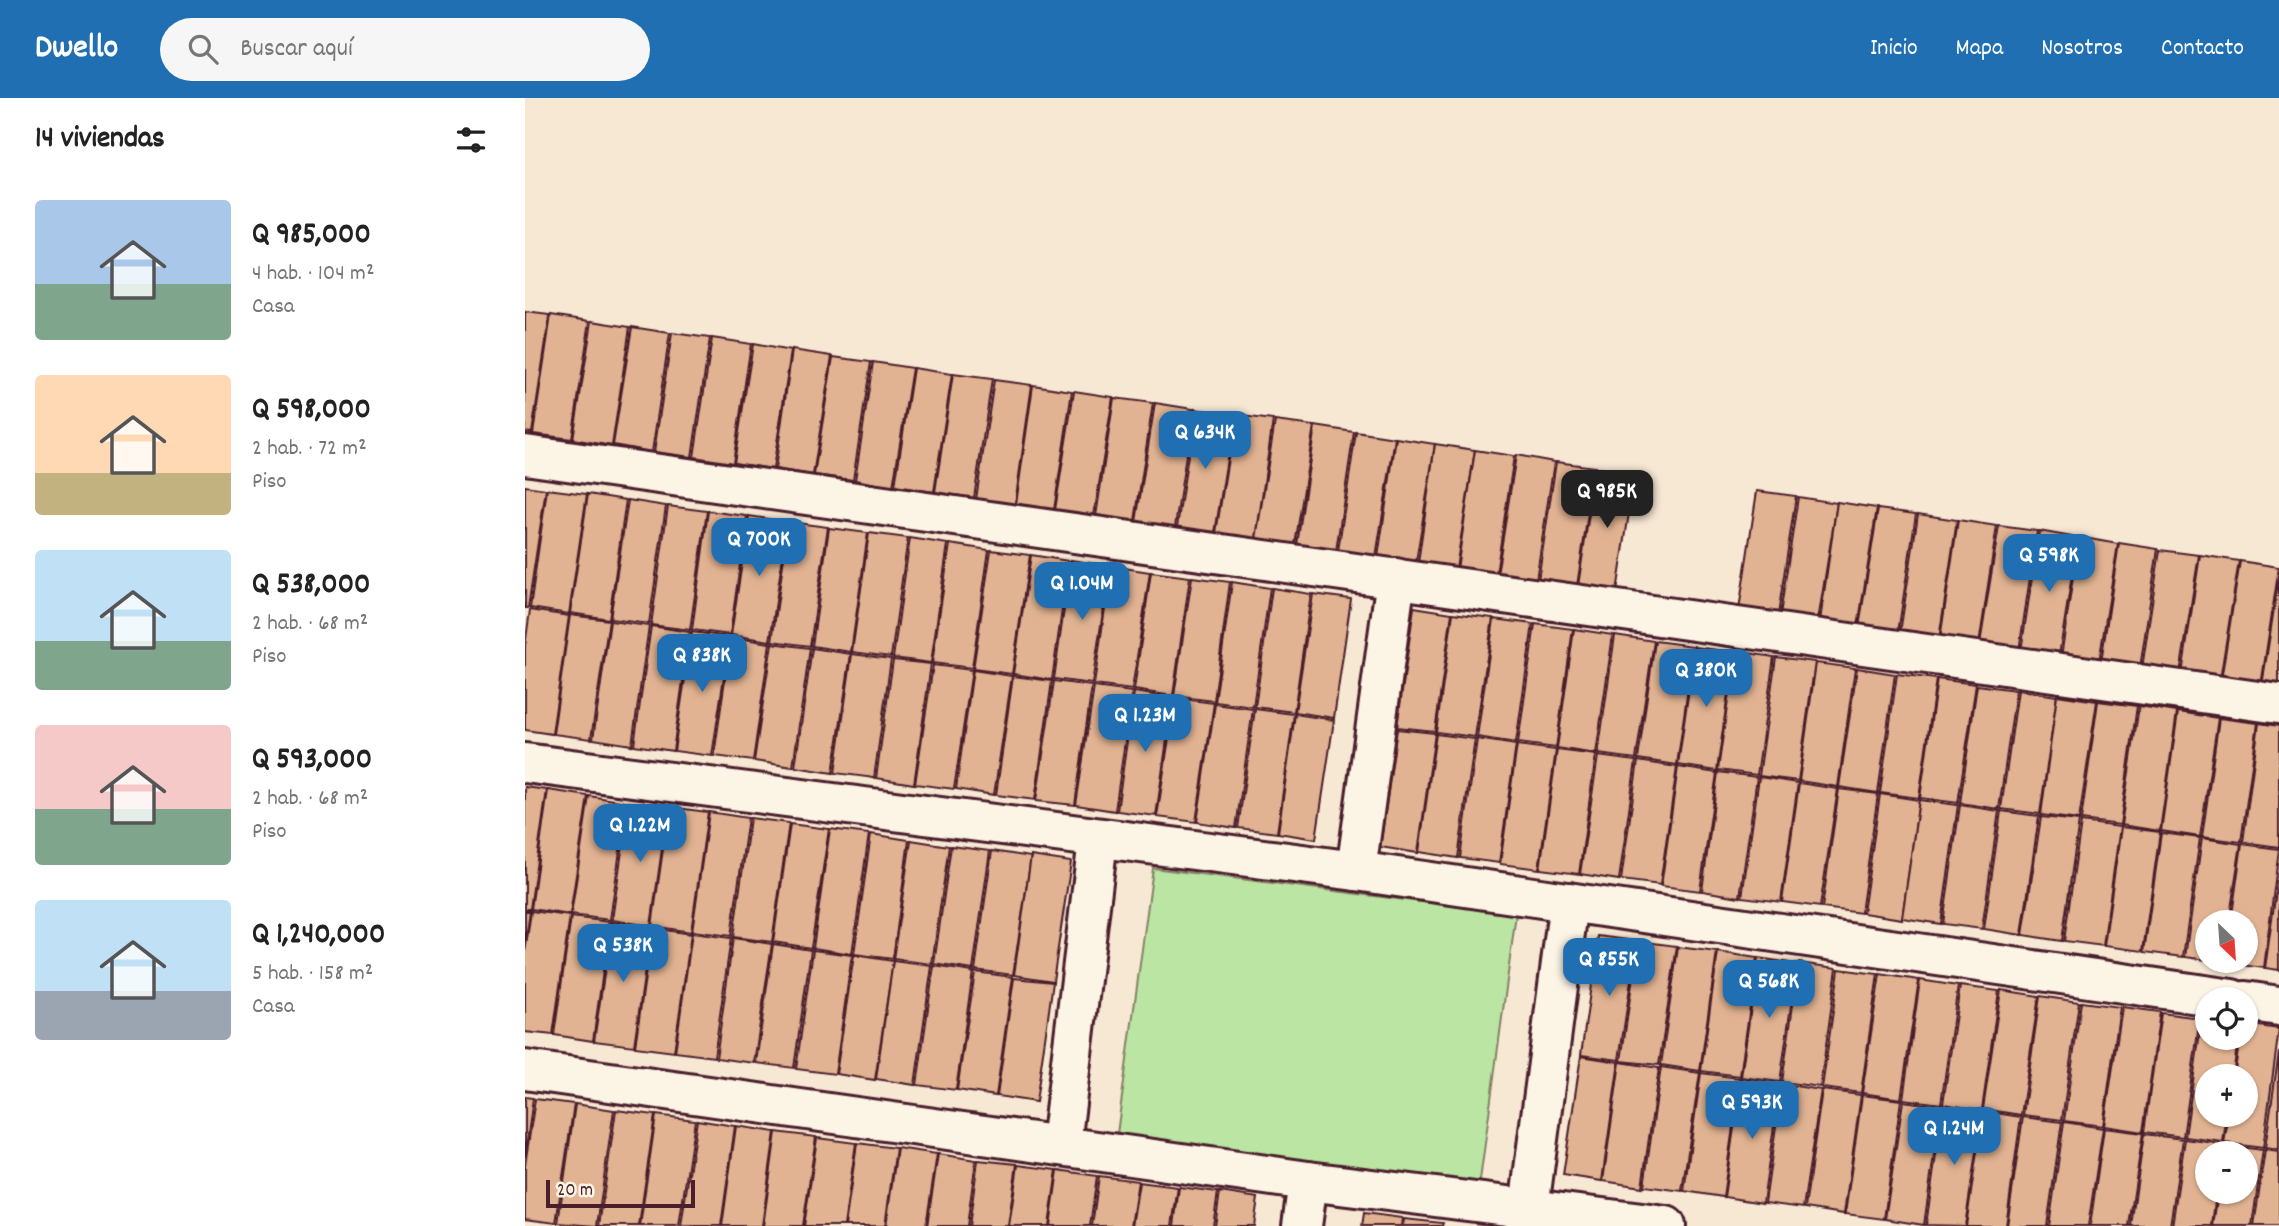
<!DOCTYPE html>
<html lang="es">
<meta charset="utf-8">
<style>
:root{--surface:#fff;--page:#f6f6f6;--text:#222;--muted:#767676;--accent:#1f6fb2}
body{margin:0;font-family:Dekko,sans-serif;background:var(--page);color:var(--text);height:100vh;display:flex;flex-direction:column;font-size:26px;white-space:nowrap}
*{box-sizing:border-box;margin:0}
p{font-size:23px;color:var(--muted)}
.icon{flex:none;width:38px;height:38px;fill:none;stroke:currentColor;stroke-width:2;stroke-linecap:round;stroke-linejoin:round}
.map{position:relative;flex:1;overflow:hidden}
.sheet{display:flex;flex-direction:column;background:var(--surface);width:525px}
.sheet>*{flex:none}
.needle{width:46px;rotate:155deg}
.buttons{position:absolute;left:1670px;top:812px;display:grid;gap:14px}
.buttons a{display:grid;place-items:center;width:63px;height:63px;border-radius:50%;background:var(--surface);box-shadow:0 2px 5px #0004;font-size:35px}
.scale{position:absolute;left:21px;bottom:18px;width:149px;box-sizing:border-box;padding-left:7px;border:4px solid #4a1f2b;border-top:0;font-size:19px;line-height:24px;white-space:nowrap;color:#4a1f2b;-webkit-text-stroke:5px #fcf5e5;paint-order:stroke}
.price{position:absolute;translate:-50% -60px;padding:0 16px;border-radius:14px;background:var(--accent);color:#fff;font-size:23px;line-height:46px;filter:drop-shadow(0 2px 4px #0008)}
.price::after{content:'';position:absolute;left:50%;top:42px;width:21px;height:16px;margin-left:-10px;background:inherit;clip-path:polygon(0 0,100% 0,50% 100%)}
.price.selected{background:#222;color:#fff}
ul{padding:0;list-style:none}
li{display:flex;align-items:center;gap:21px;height:175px;padding:0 35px}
li span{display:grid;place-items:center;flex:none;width:196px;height:140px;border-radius:7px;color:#555}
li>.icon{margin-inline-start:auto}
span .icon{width:84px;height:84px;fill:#fffc;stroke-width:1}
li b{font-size:30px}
h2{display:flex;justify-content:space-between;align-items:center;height:84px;padding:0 35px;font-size:30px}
header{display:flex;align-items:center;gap:42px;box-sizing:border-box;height:98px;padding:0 35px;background:var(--accent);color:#fff}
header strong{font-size:33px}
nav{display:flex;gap:38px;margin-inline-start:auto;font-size:24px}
.search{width:490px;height:63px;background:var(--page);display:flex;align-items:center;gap:18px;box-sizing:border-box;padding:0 24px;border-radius:38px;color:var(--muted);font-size:26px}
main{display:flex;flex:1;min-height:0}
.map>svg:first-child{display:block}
.green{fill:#bae5a2;stroke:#828266;stroke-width:2}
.building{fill:#e1b392;stroke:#4a1f2b;stroke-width:2}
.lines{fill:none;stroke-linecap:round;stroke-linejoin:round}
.street-casing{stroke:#4a1f2b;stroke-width:44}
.street{stroke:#fcf5e5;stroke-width:38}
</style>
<header>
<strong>Dwello</strong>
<div class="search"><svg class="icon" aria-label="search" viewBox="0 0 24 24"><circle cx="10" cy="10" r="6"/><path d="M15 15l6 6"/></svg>Buscar aquí</div>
<nav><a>Inicio</a><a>Mapa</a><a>Nosotros</a><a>Contacto</a></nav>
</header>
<main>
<section class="sheet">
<h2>14 viviendas<svg class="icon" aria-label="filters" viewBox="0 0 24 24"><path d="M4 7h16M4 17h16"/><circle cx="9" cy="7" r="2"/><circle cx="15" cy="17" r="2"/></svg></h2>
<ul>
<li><span style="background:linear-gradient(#a9c7e8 60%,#7fa58c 0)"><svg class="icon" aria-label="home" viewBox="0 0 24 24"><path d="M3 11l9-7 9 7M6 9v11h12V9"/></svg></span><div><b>Q 985,000</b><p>4 hab. · 104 m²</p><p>Casa</p></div></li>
<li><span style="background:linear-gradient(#ffd9b3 70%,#c2b280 0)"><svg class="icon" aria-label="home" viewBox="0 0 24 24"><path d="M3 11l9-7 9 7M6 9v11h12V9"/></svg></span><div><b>Q 598,000</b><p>2 hab. · 72 m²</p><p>Piso</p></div></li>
<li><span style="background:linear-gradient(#bfe0f5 65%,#7fa58c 0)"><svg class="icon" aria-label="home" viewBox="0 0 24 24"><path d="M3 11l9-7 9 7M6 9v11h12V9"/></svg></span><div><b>Q 538,000</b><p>2 hab. · 68 m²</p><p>Piso</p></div></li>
<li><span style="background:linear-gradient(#f6c9c9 60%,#7fa58c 0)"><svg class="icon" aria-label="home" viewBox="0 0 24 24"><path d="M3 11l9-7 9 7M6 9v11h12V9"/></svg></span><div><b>Q 593,000</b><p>2 hab. · 68 m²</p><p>Piso</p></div></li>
<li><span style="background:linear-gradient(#bfe0f5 65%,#9aa5b1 0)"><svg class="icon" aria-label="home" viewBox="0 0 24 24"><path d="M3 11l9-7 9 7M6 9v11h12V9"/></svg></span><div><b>Q 1,240,000</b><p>5 hab. · 158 m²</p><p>Casa</p></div></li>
</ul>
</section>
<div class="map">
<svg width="1754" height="1128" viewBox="0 0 1754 1128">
<rect width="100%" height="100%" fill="#f7e8d4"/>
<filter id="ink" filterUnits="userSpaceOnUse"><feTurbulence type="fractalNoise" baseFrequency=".0143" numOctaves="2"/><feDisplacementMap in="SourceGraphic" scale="14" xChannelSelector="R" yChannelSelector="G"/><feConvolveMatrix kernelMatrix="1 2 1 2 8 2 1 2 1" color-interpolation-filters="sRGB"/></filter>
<g filter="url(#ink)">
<!-- green -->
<path class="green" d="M628 770 991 816 954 1090 591 1043Z"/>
<!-- building -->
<g class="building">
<path d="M0 214 25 217 7 335 0 334Z"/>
<path d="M26 217 65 223 47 341 8 336Z"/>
<path d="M67 223 105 229 87 348 48 341Z"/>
<path d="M107 229 145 235 127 354 88 347Z"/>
<path d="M147 235 185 240 167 359 129 354Z"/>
<path d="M187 240 226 246 208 365 169 359Z"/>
<path d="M228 246 266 253 248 371 209 365Z"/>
<path d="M267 252 307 258 288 377 250 371Z"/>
<path d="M308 259 346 264 328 382 289 377Z"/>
<path d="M348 264 387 270 368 389 330 382Z"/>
<path d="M388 270 427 276 409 394 370 388Z"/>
<path d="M428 276 467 281 449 400 410 394Z"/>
<path d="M469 282 507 287 490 406 451 401Z"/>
<path d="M508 287 547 293 529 412 491 406Z"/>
<path d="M549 293 588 299 569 418 530 412Z"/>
<path d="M589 300 628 305 610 423 571 418Z"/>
<path d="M630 305 668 311 650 429 611 424Z"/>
<path d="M670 311 709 317 690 435 652 429Z"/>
<path d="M710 317 748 322 731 441 691 435Z"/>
<path d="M750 323 789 328 770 447 731 441Z"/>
<path d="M790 328 829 334 811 453 772 447Z"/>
<path d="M831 334 870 340 851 459 813 453Z"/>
<path d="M871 340 910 346 891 464 853 459Z"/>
<path d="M910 346 950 352 931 470 893 465Z"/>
<path d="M950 352 989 358 971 476 932 471Z"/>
<path d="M991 357 1029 364 1011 482 972 477Z"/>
<path d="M1031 364 1070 369 1052 488 1013 482Z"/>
<path d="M1071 370 1110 375 1092 494 1053 488Z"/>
<path d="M0 388 21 391 3 510H0Z"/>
<path d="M22 391 62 396 44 516 5 510Z"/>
<path d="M1232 393 1271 398 1253 517 1214 512Z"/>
<path d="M63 396 101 402 84 521 45 515Z"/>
<path d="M1273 399 1312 405 1293 523 1255 517Z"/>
<path d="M103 402 141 408 124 526 85 521Z"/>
<path d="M1312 404 1352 410 1333 529 1295 523Z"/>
<path d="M143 408 182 413 165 532 126 527Z"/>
<path d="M1353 411 1391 416 1373 535 1334 529Z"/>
<path d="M183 413 222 418 205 537 167 532Z"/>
<path d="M1393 416 1432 422 1414 541 1375 535Z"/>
<path d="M224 418 263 424 245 543 206 537Z"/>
<path d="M1433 422 1472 428 1454 547 1415 541Z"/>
<path d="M264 424 303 429 285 548 247 543Z"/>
<path d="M1474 428 1512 433 1494 553 1455 546Z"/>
<path d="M304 430 343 435 326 554 287 548Z"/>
<path d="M1514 433 1553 440 1534 558 1496 553Z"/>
<path d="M344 435 383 440 366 559 327 554Z"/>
<path d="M1554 439 1593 446 1574 564 1536 559Z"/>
<path d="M385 440 423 446 406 565 368 560Z"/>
<path d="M1594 445 1633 451 1615 570 1576 564Z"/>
<path d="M425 446 464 452 447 570 407 565Z"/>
<path d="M466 452 505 457 487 576 448 571Z"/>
<path d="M1635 452 1674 457 1655 576 1617 570Z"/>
<path d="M506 457 544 463 527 582 488 576Z"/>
<path d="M1675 457 1714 463 1695 582 1657 576Z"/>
<path d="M546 462 585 468 567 586 529 581Z"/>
<path d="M1715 463 1754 469 1736 588 1696 582Z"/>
<path d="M586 468 625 474 607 592 569 587Z"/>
<path d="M626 474 665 479 648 598 609 592Z"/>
<path d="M1754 478V590L1737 588Z"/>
<path d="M667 479 705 484 689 603 649 598Z"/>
<path d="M707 484 745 490 728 609 690 604Z"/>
<path d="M747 490 786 496 769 614 730 609Z"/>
<path d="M788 496 826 501 809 620 770 614Z"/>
<path d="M889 509 927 515 910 633 872 629Z"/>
<path d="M5 512 44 518 27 636 0 632V548Z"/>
<path d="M928 515 968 520 950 639 911 634Z"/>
<path d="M45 517 84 522 66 641 28 636Z"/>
<path d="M969 521 1008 526 991 645 952 639Z"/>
<path d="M85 523 124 528 107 647 68 641Z"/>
<path d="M1010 526 1048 531 1031 650 993 645Z"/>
<path d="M126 528 165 534 148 653 109 647Z"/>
<path d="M1049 531 1088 537 1071 656 1032 650Z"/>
<path d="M167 534 205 539 187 658 149 653Z"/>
<path d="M1090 537 1129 543 1111 661 1073 656Z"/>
<path d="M206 539 245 545 228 663 189 658Z"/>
<path d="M1130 543 1169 548 1152 667 1113 661Z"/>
<path d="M247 545 285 550 268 669 229 663Z"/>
<path d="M1170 549 1209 554 1192 673 1153 667Z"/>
<path d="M287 550 326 556 308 675 270 669Z"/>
<path d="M1210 553 1249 559 1232 677 1193 672Z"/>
<path d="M327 556 366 561 349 680 310 675Z"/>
<path d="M1251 559 1290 564 1273 683 1234 678Z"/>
<path d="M368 562 406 566 389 686 351 680Z"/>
<path d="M1291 565 1330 570 1313 689 1274 683Z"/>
<path d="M408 567 447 572 429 691 390 686Z"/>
<path d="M1332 570 1370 576 1353 695 1314 689Z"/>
<path d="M448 572 487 578 469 697 431 691Z"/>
<path d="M1372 576 1411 581 1394 700 1355 695Z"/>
<path d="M488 578 527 583 510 702 471 697Z"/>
<path d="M1412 581 1451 586 1433 705 1395 700Z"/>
<path d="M529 583 567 588 550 707 511 703Z"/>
<path d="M1452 587 1491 592 1474 711 1435 705Z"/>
<path d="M569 589 607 594 590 713 551 707Z"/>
<path d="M1493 592 1532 598 1515 716 1476 711Z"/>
<path d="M609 594 648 600 631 718 592 713Z"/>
<path d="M1532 597 1572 603 1554 722 1516 717Z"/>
<path d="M650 600 689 605 671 724 632 719Z"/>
<path d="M1573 603 1612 608 1595 727 1556 722Z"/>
<path d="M690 606 728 611 711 730 672 724Z"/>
<path d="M1614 608 1652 614 1635 733 1596 727Z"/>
<path d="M730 611 769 616 752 735 713 730Z"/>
<path d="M1653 614 1693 620 1675 739 1636 733Z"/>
<path d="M770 616 809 622 791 741 753 735Z"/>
<path d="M1694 620 1733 625 1716 744 1677 739Z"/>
<path d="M1734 625 1754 628V749L1718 744Z"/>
<path d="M872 631 910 635 893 755 855 749Z"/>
<path d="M911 636 950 641 933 760 894 754Z"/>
<path d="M952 641 991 647 974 765 935 760Z"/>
<path d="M992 647 1031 652 1014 771 975 766Z"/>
<path d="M1032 652 1071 657 1054 776 1015 771Z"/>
<path d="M1073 658 1111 663 1094 782 1055 776Z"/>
<path d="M1113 663 1152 669 1135 787 1096 782Z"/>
<path d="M1153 669 1192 675 1175 793 1136 788Z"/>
<path d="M1193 674 1232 679 1215 799 1177 793Z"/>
<path d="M1234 679 1273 685 1256 804 1217 799Z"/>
<path d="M1274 685 1313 691 1295 809 1257 804Z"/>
<path d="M0 689 22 692 5 811H0Z"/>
<path d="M1314 691 1353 696 1336 815 1297 810Z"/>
<path d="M23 692 63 698 45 817 6 811Z"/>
<path d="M1355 696 1394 702 1377 821 1338 815Z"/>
<path d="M64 698 102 704 85 822 46 817Z"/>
<path d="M1394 702 1433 707 1416 826 1377 820Z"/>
<path d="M104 704 143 709 126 828 87 822Z"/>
<path d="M1435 707 1474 713 1457 831 1418 826Z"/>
<path d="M144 709 183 714 166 834 127 828Z"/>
<path d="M1476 713 1514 718 1497 837 1459 831Z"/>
<path d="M184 714 223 720 206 838 167 833Z"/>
<path d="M1516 719 1554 723 1537 843 1498 837Z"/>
<path d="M225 720 264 725 247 844 208 839Z"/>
<path d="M1556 724 1595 729 1578 848 1539 843Z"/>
<path d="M265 726 304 731 286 850 248 844Z"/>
<path d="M1596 729 1635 734 1618 853 1579 848Z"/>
<path d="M305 731 344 736 327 856 288 850Z"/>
<path d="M1636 735 1675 740 1658 859 1619 854Z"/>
<path d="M346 736 384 742 368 861 329 856Z"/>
<path d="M1677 740 1716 746 1704 824H1682V862L1660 859Z"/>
<path d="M386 742 424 748 407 866 368 861Z"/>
<path d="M1717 746 1754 751 1739 870 1700 865 1720 863V824H1706Z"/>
<path d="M426 748 465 753 448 872 409 866Z"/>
<path d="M467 753 506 759 488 877 450 872Z"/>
<path d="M506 758 546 764 528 883 489 877Z"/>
<path d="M1754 772V872L1740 870Z"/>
<path d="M0 813H5L0 849Z"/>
<path d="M6 813 45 818 28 937 0 934V855Z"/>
<path d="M46 819 85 824 68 943 29 937Z"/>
<path d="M87 824 126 830 109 948 69 943Z"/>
<path d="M127 830 166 836 149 954 110 949Z"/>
<path d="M167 835 206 840 189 959 150 954Z"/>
<path d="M1073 838 1112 843 1094 962 1056 957Z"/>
<path d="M208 840 247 846 229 965 191 960Z"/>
<path d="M1113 843 1152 848 1134 967 1096 963Z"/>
<path d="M248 846 286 852 269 970 231 965Z"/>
<path d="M1153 849 1192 854 1175 973 1136 967Z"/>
<path d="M288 852 327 857 310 976 271 971Z"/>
<path d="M1193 854 1232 860 1215 978 1176 973Z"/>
<path d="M329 857 368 863 350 982 311 976Z"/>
<path d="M1233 860 1272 866 1255 984 1216 979Z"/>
<path d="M368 863 407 868 390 987 351 981Z"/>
<path d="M1274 865 1312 870 1295 989 1257 984Z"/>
<path d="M409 868 448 874 431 992 392 987Z"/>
<path d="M1314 871 1353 876 1336 995 1297 990Z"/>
<path d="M450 874 488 879 471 998 432 992Z"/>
<path d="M1355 876 1394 882 1376 1001 1337 995Z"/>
<path d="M489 880 528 884 511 1004 472 998Z"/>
<path d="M1395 882 1433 888 1416 1006 1378 1001Z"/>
<path d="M1435 888 1474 893 1457 1012 1418 1006Z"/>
<path d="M1476 892 1514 898 1496 1017 1458 1011Z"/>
<path d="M1515 898 1554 904 1537 1022 1498 1017Z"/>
<path d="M1556 904 1595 909 1578 1028 1539 1023Z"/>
<path d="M1597 909 1635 914 1618 1034 1579 1028Z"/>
<path d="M1636 915 1675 920 1658 1039 1619 1034Z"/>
<path d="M1677 920 1682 921V940H1713L1708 978H1682V1017H1702L1698 1044 1660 1039Z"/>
<path d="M1720 926 1754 931 1738 1050 1699 1045 1704 1017H1720V978H1709L1715 940H1720Z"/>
<path d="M1754 954V1052L1740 1050Z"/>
<path d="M1056 958 1094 964 1077 1083 1038 1077Z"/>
<path d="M1095 964 1134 970 1117 1089 1078 1083Z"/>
<path d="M1136 969 1175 975 1157 1093 1119 1088Z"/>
<path d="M1176 975 1215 980 1198 1099 1159 1093Z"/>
<path d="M1216 981 1255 986 1238 1105 1199 1099Z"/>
<path d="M1257 986 1296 992 1278 1110 1240 1105Z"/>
<path d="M1297 992 1336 997 1319 1116 1280 1110Z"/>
<path d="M1337 997 1376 1002 1359 1121 1320 1116Z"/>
<path d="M0 999 8 1000 0 1059Z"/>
<path d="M10 1001 49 1006 31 1125 0 1121V1067Z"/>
<path d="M1378 1003 1416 1008 1399 1127 1360 1121Z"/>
<path d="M50 1006 89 1012 72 1128 33 1125Z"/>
<path d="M1418 1008 1457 1014 1440 1128 1401 1127Z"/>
<path d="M91 1012 130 1017 114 1128H74Z"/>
<path d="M1458 1013 1496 1019 1481 1128H1441Z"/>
<path d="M131 1017 170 1022 154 1128H115Z"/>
<path d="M1498 1019 1537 1024 1522 1128H1482Z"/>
<path d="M172 1022 210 1028 196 1128H156Z"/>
<path d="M1539 1024 1578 1030 1563 1128H1524Z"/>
<path d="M211 1028 250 1034 237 1128H197Z"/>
<path d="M1579 1030 1618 1035 1604 1128H1565Z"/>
<path d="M251 1034 291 1039 278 1128H238Z"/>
<path d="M1619 1036 1658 1041 1645 1128H1606Z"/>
<path d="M292 1040 331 1045 319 1128H279Z"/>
<path d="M1660 1041 1698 1046 1697 1055H1682V1094H1691L1687 1128H1647Z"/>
<path d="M332 1045 371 1050 360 1128H320Z"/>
<path d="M1699 1047 1738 1052 1727 1128H1688L1693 1094H1720V1055H1698Z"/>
<path d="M372 1050 412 1056 401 1128H361Z"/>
<path d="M1740 1052 1754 1054V1128H1729Z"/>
<path d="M413 1056 451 1062 442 1128H402Z"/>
<path d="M453 1062 492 1066 483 1128H444Z"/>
<path d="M493 1067 532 1072 524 1128H484Z"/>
<path d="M533 1072 572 1078 565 1128H525Z"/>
<path d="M574 1078 613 1083 606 1128H567Z"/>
<path d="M614 1084 653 1089 647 1128H607Z"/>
<path d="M654 1089 693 1094 688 1128H649Z"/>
<path d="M695 1094 733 1100 729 1128H690Z"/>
<path d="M839 1115 877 1120 876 1128H837Z"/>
<path d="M879 1121 918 1125 917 1128H878Z"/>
</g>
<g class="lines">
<!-- street casing -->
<g class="street-casing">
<g id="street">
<path d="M0 357 1754 606"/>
<path d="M0 665 831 773 1707 901"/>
<path d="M831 773 871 480"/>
<path d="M1720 903 1754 908"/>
<path d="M0 972 783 1083 1141 1128"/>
<path d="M536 1046 573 742"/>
<path d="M1004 1110 1044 804"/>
<path d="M777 1128 783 1083"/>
</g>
</g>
<!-- street -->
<use href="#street" class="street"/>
</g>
</g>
</svg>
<div class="buttons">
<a><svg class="needle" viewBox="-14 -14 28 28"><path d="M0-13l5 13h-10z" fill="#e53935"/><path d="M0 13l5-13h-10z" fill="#767676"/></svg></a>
<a><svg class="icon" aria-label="locate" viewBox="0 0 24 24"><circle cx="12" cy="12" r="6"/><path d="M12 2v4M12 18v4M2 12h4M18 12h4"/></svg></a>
<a>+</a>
<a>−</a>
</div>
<div class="scale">20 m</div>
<b class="price" style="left:680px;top:373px">Q 634K</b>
<b class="price selected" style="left:1082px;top:432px">Q 985K</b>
<b class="price" style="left:234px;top:480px">Q 700K</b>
<b class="price" style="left:1524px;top:496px">Q 598K</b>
<b class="price" style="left:557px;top:524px">Q 1.04M</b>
<b class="price" style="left:177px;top:596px">Q 838K</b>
<b class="price" style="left:1181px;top:611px">Q 380K</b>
<b class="price" style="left:620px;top:656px">Q 1.23M</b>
<b class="price" style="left:115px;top:766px">Q 1.22M</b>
<b class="price" style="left:98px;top:886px">Q 538K</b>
<b class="price" style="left:1084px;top:900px">Q 855K</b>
<b class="price" style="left:1244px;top:922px">Q 568K</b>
<b class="price" style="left:1227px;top:1043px">Q 593K</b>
<b class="price" style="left:1429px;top:1069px">Q 1.24M</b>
</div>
</main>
